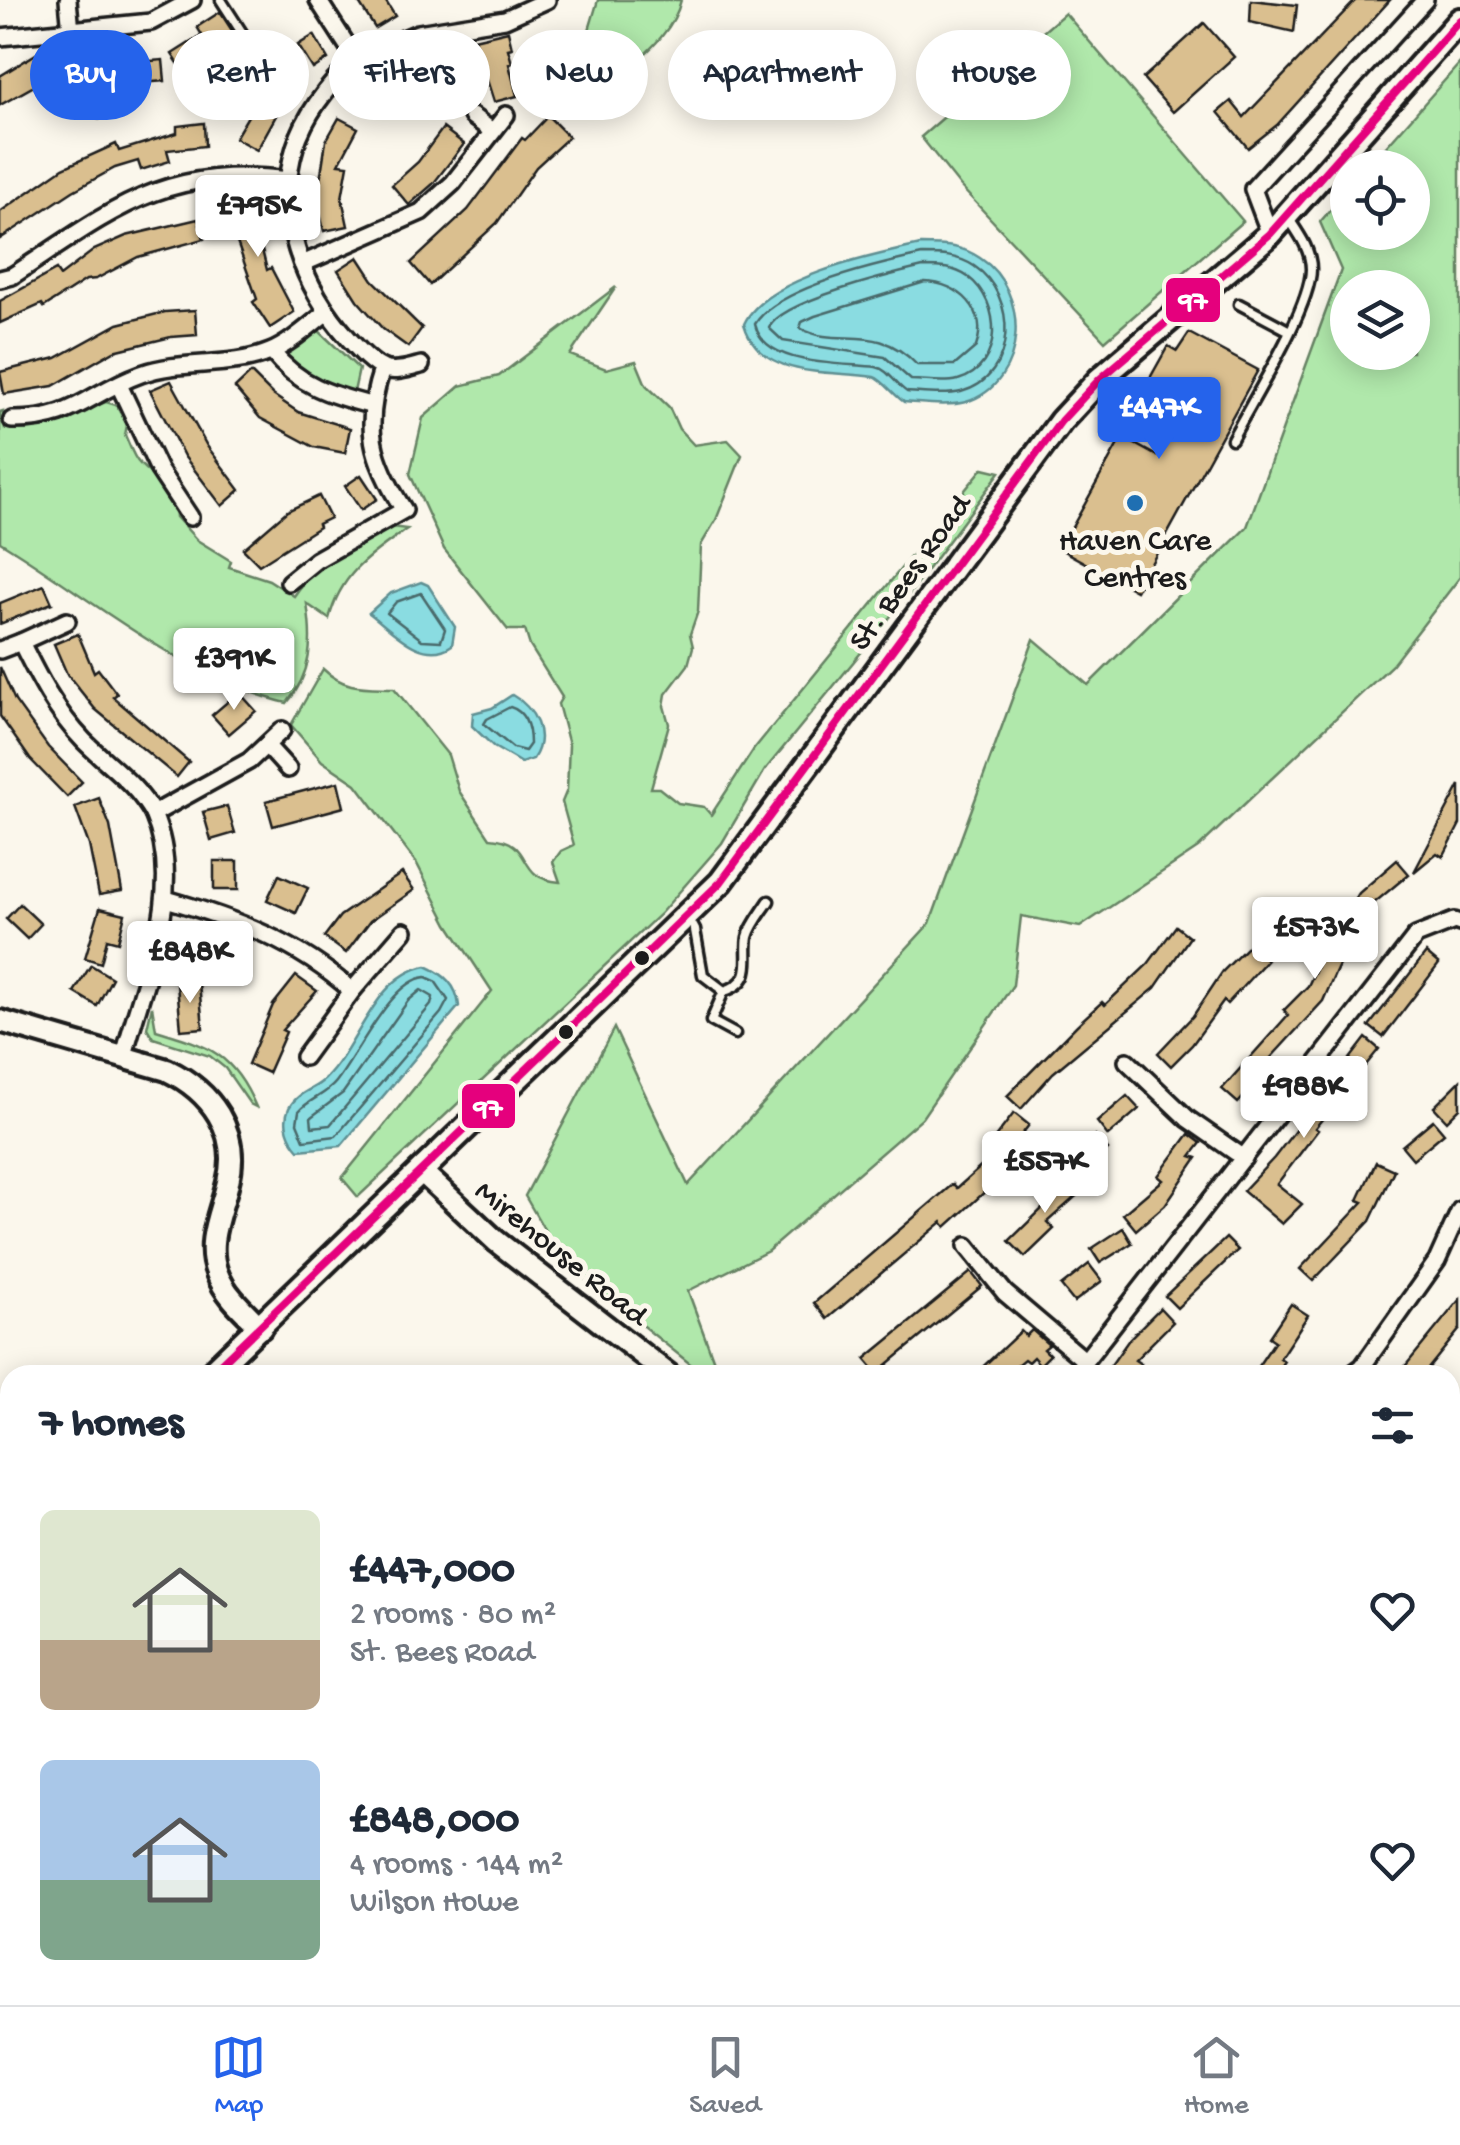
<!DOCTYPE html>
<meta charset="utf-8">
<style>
:root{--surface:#fff;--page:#f2f2f3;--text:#1f2937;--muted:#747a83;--line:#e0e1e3;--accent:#2563eb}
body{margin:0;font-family:"Gochi Hand",sans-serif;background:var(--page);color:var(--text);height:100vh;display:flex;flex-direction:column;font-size:38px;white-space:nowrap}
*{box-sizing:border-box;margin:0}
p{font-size:32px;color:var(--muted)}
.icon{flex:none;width:55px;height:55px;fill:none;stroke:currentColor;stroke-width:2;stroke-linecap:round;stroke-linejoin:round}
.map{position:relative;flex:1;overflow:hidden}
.sheet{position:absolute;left:0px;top:1365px;width:1460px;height:640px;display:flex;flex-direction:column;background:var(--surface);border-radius:30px 30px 0 0;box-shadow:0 5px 25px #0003}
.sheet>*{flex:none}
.top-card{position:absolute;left:30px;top:30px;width:1400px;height:90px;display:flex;gap:20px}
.tools{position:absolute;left:1330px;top:150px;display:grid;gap:20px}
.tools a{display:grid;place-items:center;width:100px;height:100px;border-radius:50%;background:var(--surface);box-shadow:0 5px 25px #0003;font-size:50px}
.price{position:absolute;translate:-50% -85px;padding:0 22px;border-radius:10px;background:#fff;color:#222;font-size:32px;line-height:65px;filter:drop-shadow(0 2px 5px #0008)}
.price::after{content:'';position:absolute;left:50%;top:60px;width:30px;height:22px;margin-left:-15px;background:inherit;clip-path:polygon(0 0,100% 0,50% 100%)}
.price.on{background:var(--accent);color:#fff}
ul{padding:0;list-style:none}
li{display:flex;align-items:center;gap:30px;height:250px;padding:0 40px}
li span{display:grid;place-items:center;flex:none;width:280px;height:200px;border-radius:15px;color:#555}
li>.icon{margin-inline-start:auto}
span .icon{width:120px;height:120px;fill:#fffc;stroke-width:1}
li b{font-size:42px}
h2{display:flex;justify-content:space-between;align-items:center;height:120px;padding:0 40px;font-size:42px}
.chip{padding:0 35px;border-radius:45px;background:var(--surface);box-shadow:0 5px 25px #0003;font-size:35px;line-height:90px}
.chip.on{background:var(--accent);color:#fff}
.menu{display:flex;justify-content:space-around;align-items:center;height:140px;border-top:2px solid var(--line);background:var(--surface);font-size:28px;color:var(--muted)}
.menu a{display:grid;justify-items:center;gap:5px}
.menu .on{color:var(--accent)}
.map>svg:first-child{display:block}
.green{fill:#b0e8ab;stroke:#668264;stroke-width:2.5;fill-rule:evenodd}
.water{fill:#8adce1;stroke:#5e8f92;stroke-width:2.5}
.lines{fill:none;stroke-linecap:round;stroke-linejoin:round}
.shore{stroke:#48696b;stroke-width:2.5}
.stream{stroke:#5e8f92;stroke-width:5}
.building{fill:#dabf8f;stroke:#1c1c1c;stroke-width:2.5}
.service-casing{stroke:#1c1c1c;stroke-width:15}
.minor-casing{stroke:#1c1c1c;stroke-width:22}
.tertiary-casing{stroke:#1c1c1c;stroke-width:28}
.secondary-casing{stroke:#1c1c1c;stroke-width:30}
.service{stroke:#fbf7ec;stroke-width:8}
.minor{stroke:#fbf7ec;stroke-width:15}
.tertiary{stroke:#fbf7ec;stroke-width:20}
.secondary{stroke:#fbf7ec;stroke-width:22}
.bus-1-casing{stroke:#fbf7ec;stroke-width:15}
.bus-1{stroke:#e5007d;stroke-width:8}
.poi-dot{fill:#1f6fb2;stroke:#fbf7ec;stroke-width:4}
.bus-dot{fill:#1c1c1c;stroke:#fbf7ec;stroke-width:4}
.labels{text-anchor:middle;stroke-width:10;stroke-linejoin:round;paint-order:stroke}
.poi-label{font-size:32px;fill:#1c1c1c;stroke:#fbf7ec}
.street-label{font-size:32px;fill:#1c1c1c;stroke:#fbf7ec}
.line-badge{stroke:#fbf7ec;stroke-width:4}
.badge-label{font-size:28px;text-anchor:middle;font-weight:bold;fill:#fff}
</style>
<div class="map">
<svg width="1460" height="2005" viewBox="0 0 1460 2005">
<rect width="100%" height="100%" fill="#fbf7ec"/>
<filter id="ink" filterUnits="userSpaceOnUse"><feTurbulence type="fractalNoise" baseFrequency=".01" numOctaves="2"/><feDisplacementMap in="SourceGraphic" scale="20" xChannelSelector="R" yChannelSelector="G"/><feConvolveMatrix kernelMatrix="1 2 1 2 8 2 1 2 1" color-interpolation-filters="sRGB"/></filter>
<g filter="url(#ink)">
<!-- green -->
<g class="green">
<path d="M598 0H681C674 31 645 54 622 75L587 37Z"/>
<path d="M1065 13 1243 221 1105 341 960 186 921 137Z"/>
<path d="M1460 63V577L1392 665 1198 848 1080 927 1021 916 1013 985 922 1118 768 1251 688 1291 719 1375H704L563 1262 525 1196 614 1028 688 1185 930 923 1034 639 1088 685 1247 527 1341 270 1320 222 1347 191 1348 232H1412V168L1368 167ZM1348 288H1412V352H1348Z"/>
<path d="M616 287 570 355 606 369 636 361 646 385 669 407 679 429 694 445 728 440 742 455 716 520 701 545 698 611 690 634 693 647 688 665 666 694 664 706 669 724 651 788H659L678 803 704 807 711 815 754 749 983 468 1000 472 913 589 765 770 722 843 660 914 358 1197 342 1178 492 991 448 924 417 864 356 784 322 761 291 725 323 669C345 690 365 687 394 688L448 755 459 791 490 838C537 841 513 879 560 882L553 862 561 851 574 845 562 802 567 790 569 745 558 704 562 697 530 646 525 630H508L444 549 410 474 423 418 460 386 499 376Z"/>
<path d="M317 329 359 369 354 392 310 380 287 359 288 350Z"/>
<path d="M106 402 116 405 127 425 125 435C129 443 133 458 140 464 154 478 176 494 176 517L197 540 231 561 229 567 269 580 294 596 315 567 391 527 407 529C370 555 341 573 329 619L307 604C313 642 312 673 287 703 180 677 91 597 0 542V412L3 411 5 429 41 426Z"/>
<path d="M152 1006 156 1030C209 1046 233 1053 256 1107L250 1104 225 1068 210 1056 153 1038 147 1028Z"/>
<path d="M0 1687 10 1691V1918L0 1916Z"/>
<path d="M225 1995H592L582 2005H241Z"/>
</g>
<!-- water -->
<g class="water">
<path d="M921 245C943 245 961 245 980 258 1031 291 1028 383 966 402 947 407 922 403 904 402 895 396 882 379 874 377 828 370 761 380 744 324 764 278 874 255 921 245Z"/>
<path d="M421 582 428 585 455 627 452 645C423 666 392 630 369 613L391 593Z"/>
<path d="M512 695C535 708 549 735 533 759L521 763 494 747 472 726 473 713 492 708Z"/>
<path d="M426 966C444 974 457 985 459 1006L341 1146 299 1150C289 1139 282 1123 289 1108 297 1092 314 1090 325 1079 359 1046 374 976 426 966Z"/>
<path d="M668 1995H988L978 2005H661Z"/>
</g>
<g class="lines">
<!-- shore -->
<g class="shore">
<path d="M922 255C941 255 957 255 974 266 1018 295 1018 377 961 392 945 396 924 393 907 392 896 385 888 369 876 367 841 363 764 367 755 324 777 287 880 264 922 255Z"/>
<path d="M923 267C939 267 954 267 968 277 1002 302 1004 367 958 380 944 384 926 380 911 380L885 357 783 341 769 328C780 301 893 274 923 267Z"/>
<path d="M925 282C959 283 989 310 976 347L955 365H917C875 320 840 350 800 328L802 322 815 316Z"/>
<path d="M421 593 445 629 441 641 422 640 387 613 396 602Z"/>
<path d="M510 707C526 712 530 729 530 744L525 751 513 748 484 724 487 719Z"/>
<path d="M426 977 435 981 448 1000 441 1013 336 1136 304 1140 297 1123 299 1111C309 1099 326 1095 336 1082 357 1056 391 980 426 977Z"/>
<path d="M421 990 433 997 431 1005 330 1125 312 1127 311 1117 343 1093 408 1001Z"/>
</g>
<!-- stream -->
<path class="stream" d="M1450 1464 1460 1457"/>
</g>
<!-- building -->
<g class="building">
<path d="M357 0H385L395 16 375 28Z"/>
<path d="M1251 0 1297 5 1294 32 1250 22Z"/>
<path d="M1356 0H1390L1277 125 1248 148 1218 112 1231 101 1244 117Z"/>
<path d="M220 12 233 32 203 51 209 61 186 75 172 54 202 35 197 27Z"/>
<path d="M1204 23 1234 57 1173 112 1143 78Z"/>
<path d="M508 31 512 48 508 49 512 63 509 64 517 96 494 102 474 39Z"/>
<path d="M314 35 328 59 313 69 298 45Z"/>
<path d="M130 50 132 73 104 75 101 52Z"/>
<path d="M86 52 88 75 61 77 59 54Z"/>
<path d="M450 52 459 79 437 87 436 81 393 96 366 113 353 91 395 65 421 56 432 74 428 57Z"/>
<path d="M36 54 50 77 0 105V76Z"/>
<path d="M163 60 165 81 141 83 138 62Z"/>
<path d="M268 82 289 92 257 150 235 138Z"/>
<path d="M548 116 569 137 536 167 497 223 430 285 411 263 468 210 522 138 525 140Z"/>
<path d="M339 118 358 128 339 164 348 165 342 198 348 226 324 231 317 200 326 141Z"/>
<path d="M204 123 205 146 167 150 170 161 141 170 138 161 115 168 73 191 0 239V212L63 168 116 144 119 151 177 133V126Z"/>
<path d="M443 128 464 144 433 184 409 205 392 185 418 162Z"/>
<path d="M231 193H255L263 237 259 238 267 270 271 268 294 312 270 328 253 302 257 299 232 228Z"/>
<path d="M198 219 204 239 138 257 96 279 86 280 44 307 42 304 0 323V301L56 270 60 276 94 250 126 236Z"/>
<path d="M358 257 373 280 422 328 408 347 383 329 357 300 338 270Z"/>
<path d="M195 310 197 335 171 337 114 351 53 386 4 394 0 372 56 358 118 324 165 312Z"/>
<path d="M1189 333 1258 370 1136 591 1060 549 1122 437 1157 456 1165 441 1175 439 1174 424 1136 403 1168 346 1177 351Z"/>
<path d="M251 373 273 395 298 412 350 428 345 453 314 447 260 418 235 388Z"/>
<path d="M171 381 207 446 240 490 222 506 184 456 150 390Z"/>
<path d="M361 475 377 499 361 510 345 486Z"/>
<path d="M319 496 330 518 318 524 319 527 259 565 243 549 287 511Z"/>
<path d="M44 585 52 603 0 624V603Z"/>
<path d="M78 634 94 672 98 669 117 694 113 697 189 762 177 777 95 709 67 674 54 644Z"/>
<path d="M0 667 15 701 48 747 82 782 67 797 30 759 0 716Z"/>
<path d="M239 692 256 711 229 734 212 715Z"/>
<path d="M338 782 344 807 273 826 266 801Z"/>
<path d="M1460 785V824L1443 857 1437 853 1414 872Z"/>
<path d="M99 798 110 826 122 891 99 895 89 845 75 807Z"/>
<path d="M227 806 235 833 211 840 203 812Z"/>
<path d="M1397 860 1409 874 1374 903 1349 942 1323 1001 1256 1074 1261 1078 1238 1103 1222 1089 1288 1015 1284 1010 1308 986 1328 942 1359 893Z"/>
<rect x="214" y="861" width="24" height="29"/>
<path d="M402 873 414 890 370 921 346 953 324 937 340 916Z"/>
<path d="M279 875 308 888 296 913 267 900Z"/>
<path d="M20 904 41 924 27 939 6 919Z"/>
<path d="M100 908 125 914 118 942 107 939 101 963 85 958Z"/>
<path d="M1176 926 1190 937 1155 988 1053 1073 1021 1109 1007 1096 1077 1025 1102 1002 1105 1005 1148 964Z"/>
<path d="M198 936 221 947 208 974 185 962Z"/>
<path d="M1251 943 1267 960 1227 1004 1224 1001 1192 1045 1171 1066 1158 1053 1193 1016 1223 971Z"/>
<path d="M1426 953 1439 964 1383 1037 1369 1026Z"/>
<path d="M91 965 112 978 97 1006 74 992Z"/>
<path d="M296 976 317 991 282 1030 286 1032 268 1073 248 1064 273 1005Z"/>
<path d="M199 983 203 1028 181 1030 177 984Z"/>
<path d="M1366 1038 1379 1049 1315 1128 1318 1130 1277 1184 1302 1204 1282 1224 1243 1191 1274 1158Z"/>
<path d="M1460 1081V1108L1447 1121 1434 1107Z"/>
<path d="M1127 1096 1139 1109 1108 1136 1097 1122Z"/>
<path d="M1014 1113 1029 1125 1006 1155 991 1143Z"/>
<path d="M1433 1120 1444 1133 1413 1159 1402 1146Z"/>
<path d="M1189 1134 1201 1143 1191 1156 1197 1158 1165 1205 1136 1230 1123 1214 1163 1180 1158 1176Z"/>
<path d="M1095 1136 1108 1150 1080 1175 1068 1162Z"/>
<path d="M993 1156 1008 1171 946 1227 942 1222 827 1319 814 1303 953 1184 957 1188Z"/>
<path d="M1376 1162 1394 1170 1370 1221 1313 1281 1300 1269 1363 1202 1358 1200Z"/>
<path d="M1068 1175 1082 1191 1047 1222 1054 1229 1025 1257 1009 1241 1045 1206 1040 1200Z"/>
<path d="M1123 1228 1132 1243 1100 1263 1091 1249Z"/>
<path d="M1226 1238 1238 1250 1177 1308 1165 1296Z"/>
<path d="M1089 1264 1102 1281 1074 1302 1061 1286Z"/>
<path d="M971 1272 982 1286 877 1373 865 1359Z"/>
<path d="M1460 1299V1329L1423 1375H1398Z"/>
<path d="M1291 1304 1308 1315 1280 1358 1284 1361 1275 1375H1252L1275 1341 1269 1337Z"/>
<path d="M1160 1308 1173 1322 1135 1360 1141 1364 1133 1375H1104L1130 1338Z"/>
<path d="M1032 1330 1049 1345 1044 1349 1050 1355 1040 1365 1033 1357 1028 1362 1024 1359 1012 1369 1009 1366 994 1375H974L1021 1331 1026 1336Z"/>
</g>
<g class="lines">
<!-- service casing -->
<g class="service-casing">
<g id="service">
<path d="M221 0 257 56"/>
<path d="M92 29 99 113"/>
<path d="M1239 304 1288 330"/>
<path d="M1098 388 1114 405 1169 435"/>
<path d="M1232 439C1252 401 1311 307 1311 269 1311 250 1299 234 1289 219"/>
<path d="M689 919 695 930 703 975 724 991C757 981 744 958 748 937 751 925 762 912 769 901"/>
<path d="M724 991 711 1021 735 1034"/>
<path d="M1090 2005 1098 1995"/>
</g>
</g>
<!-- minor casing -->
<g class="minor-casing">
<g id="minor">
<path d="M68 0 71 31"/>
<path d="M318 0 356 59C329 84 306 112 295 147 274 215 303 288 349 339 358 349 371 364 384 369 396 373 410 368 421 365"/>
<path d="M0 37 151 22 192 0"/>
<path d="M356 59 418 33 505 19 547 0"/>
<path d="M472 116 492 131"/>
<path d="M1270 234 1253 189 1425 0"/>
<path d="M302 264 421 212 453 183 506 115"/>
<path d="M0 279 12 276C113 210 163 165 289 180"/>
<path d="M272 352C298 385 331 395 370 405"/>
<path d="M119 385 159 470 190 517"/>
<path d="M12 420C74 421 88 393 141 374 182 359 229 369 270 352 290 344 310 325 327 312"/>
<path d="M289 582 316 560 404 510C371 459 363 426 382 369"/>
<path d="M21 642 67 621"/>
<path d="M0 650 21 642C38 677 56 712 84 741 109 766 136 783 153 814"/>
<path d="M268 747 288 769"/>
<path d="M166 899C235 919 298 942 352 991L404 931"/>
<path d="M124 1056C143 979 187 891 153 814L249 761 282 730"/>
<path d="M304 1057 352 991"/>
<path d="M1127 1061 1188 1119 1244 1158"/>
<path d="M967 1246 1005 1293 1083 1359"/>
<path d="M1074 1375 1416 936 1454 921 1460 923"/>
<path d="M1351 1375 1362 1367 1437 1261 1460 1210"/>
<path d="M1450 1722 1460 1721"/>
<path d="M1356 1995 1364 2005"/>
</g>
</g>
<!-- tertiary casing -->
<g class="tertiary-casing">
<g id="tertiary">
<path d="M0 1021 167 1070C210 1091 241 1131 228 1182 221 1213 205 1242 217 1273 225 1295 245 1312 261 1328"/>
<path d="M421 1171 496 1241 669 1375"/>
<path d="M1233 1995 1240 2005"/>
</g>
</g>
<!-- secondary casing -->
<g class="secondary-casing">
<g id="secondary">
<path d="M209 1375 721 882 1061 421 1100 379 1270 234 1460 20"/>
<path d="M0 1562 10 1554"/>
</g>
</g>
<!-- service -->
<use href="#service" class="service"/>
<!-- minor -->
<use href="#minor" class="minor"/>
<!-- tertiary -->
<use href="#tertiary" class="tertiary"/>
<!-- secondary -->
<use href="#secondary" class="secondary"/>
<!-- bus-1 casing -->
<g class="bus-1-casing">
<path id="bus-1" d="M209 1375 721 882 1061 421 1100 379 1270 234 1460 20"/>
</g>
<!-- bus-1 -->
<use href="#bus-1" class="bus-1"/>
</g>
</g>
<!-- markers -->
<circle class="poi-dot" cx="1135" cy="503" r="10"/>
<g class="bus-dot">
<circle cx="642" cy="958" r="9"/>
<circle cx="566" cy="1032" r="9"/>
</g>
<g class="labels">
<!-- poi labels -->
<g class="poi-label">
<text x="1135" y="549">Haven Care<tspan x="1135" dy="37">Centres</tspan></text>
</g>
<!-- street labels -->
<g class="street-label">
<text transform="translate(908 571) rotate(-54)" y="11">St. Bees Road</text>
<text transform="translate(563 1251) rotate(39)" y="11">Mirehouse Road</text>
</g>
</g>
<g class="line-badge">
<rect x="1164" y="276" width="58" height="48" rx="10" fill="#e5007d"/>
<rect x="460" y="1082" width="57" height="48" rx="10" fill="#e5007d"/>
</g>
<g class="badge-label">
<text x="1193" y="309">97</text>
<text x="488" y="1116">97</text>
</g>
</svg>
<div class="tools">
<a><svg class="icon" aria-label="locate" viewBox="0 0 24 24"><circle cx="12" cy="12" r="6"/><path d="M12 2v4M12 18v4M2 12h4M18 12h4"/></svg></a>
<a><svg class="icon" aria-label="layers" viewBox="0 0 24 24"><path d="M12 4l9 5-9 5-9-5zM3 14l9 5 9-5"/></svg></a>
</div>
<b class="price" style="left:258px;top:260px">£795K</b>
<b class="price on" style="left:1159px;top:462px">£447K</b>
<b class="price" style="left:234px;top:713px">£391K</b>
<b class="price" style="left:1315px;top:982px">£573K</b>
<b class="price" style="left:190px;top:1006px">£848K</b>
<b class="price" style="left:1304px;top:1141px">£988K</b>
<b class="price" style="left:1045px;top:1216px">£557K</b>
<div class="top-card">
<a class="chip on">Buy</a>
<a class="chip">Rent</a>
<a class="chip">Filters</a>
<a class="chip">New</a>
<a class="chip">Apartment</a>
<a class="chip">House</a>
</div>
<section class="sheet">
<h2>7 homes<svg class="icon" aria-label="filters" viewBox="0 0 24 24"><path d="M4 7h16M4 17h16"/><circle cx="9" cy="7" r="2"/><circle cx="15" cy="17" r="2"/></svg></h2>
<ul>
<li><span style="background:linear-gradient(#dfe7d0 65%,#b9a48a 0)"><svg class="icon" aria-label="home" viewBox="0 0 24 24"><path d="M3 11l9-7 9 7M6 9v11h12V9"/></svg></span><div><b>£447,000</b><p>2 rooms · 80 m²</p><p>St. Bees Road</p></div><svg class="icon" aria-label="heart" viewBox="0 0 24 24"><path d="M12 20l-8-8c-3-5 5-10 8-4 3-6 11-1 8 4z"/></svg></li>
<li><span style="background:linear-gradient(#a9c7e8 60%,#7fa58c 0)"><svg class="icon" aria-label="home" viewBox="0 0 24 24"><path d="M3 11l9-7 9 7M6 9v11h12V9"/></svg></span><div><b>£848,000</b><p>4 rooms · 144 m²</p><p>Wilson Howe</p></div><svg class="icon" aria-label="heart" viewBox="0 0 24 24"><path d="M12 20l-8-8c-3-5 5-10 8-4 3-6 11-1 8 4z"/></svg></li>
</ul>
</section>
</div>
<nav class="menu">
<a class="on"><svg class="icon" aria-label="map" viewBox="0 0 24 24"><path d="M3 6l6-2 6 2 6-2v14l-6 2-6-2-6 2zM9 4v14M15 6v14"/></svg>Map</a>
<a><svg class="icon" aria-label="saved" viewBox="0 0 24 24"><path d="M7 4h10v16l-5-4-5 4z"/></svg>Saved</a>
<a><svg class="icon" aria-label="home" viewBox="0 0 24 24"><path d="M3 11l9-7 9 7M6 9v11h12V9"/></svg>Home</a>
</nav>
